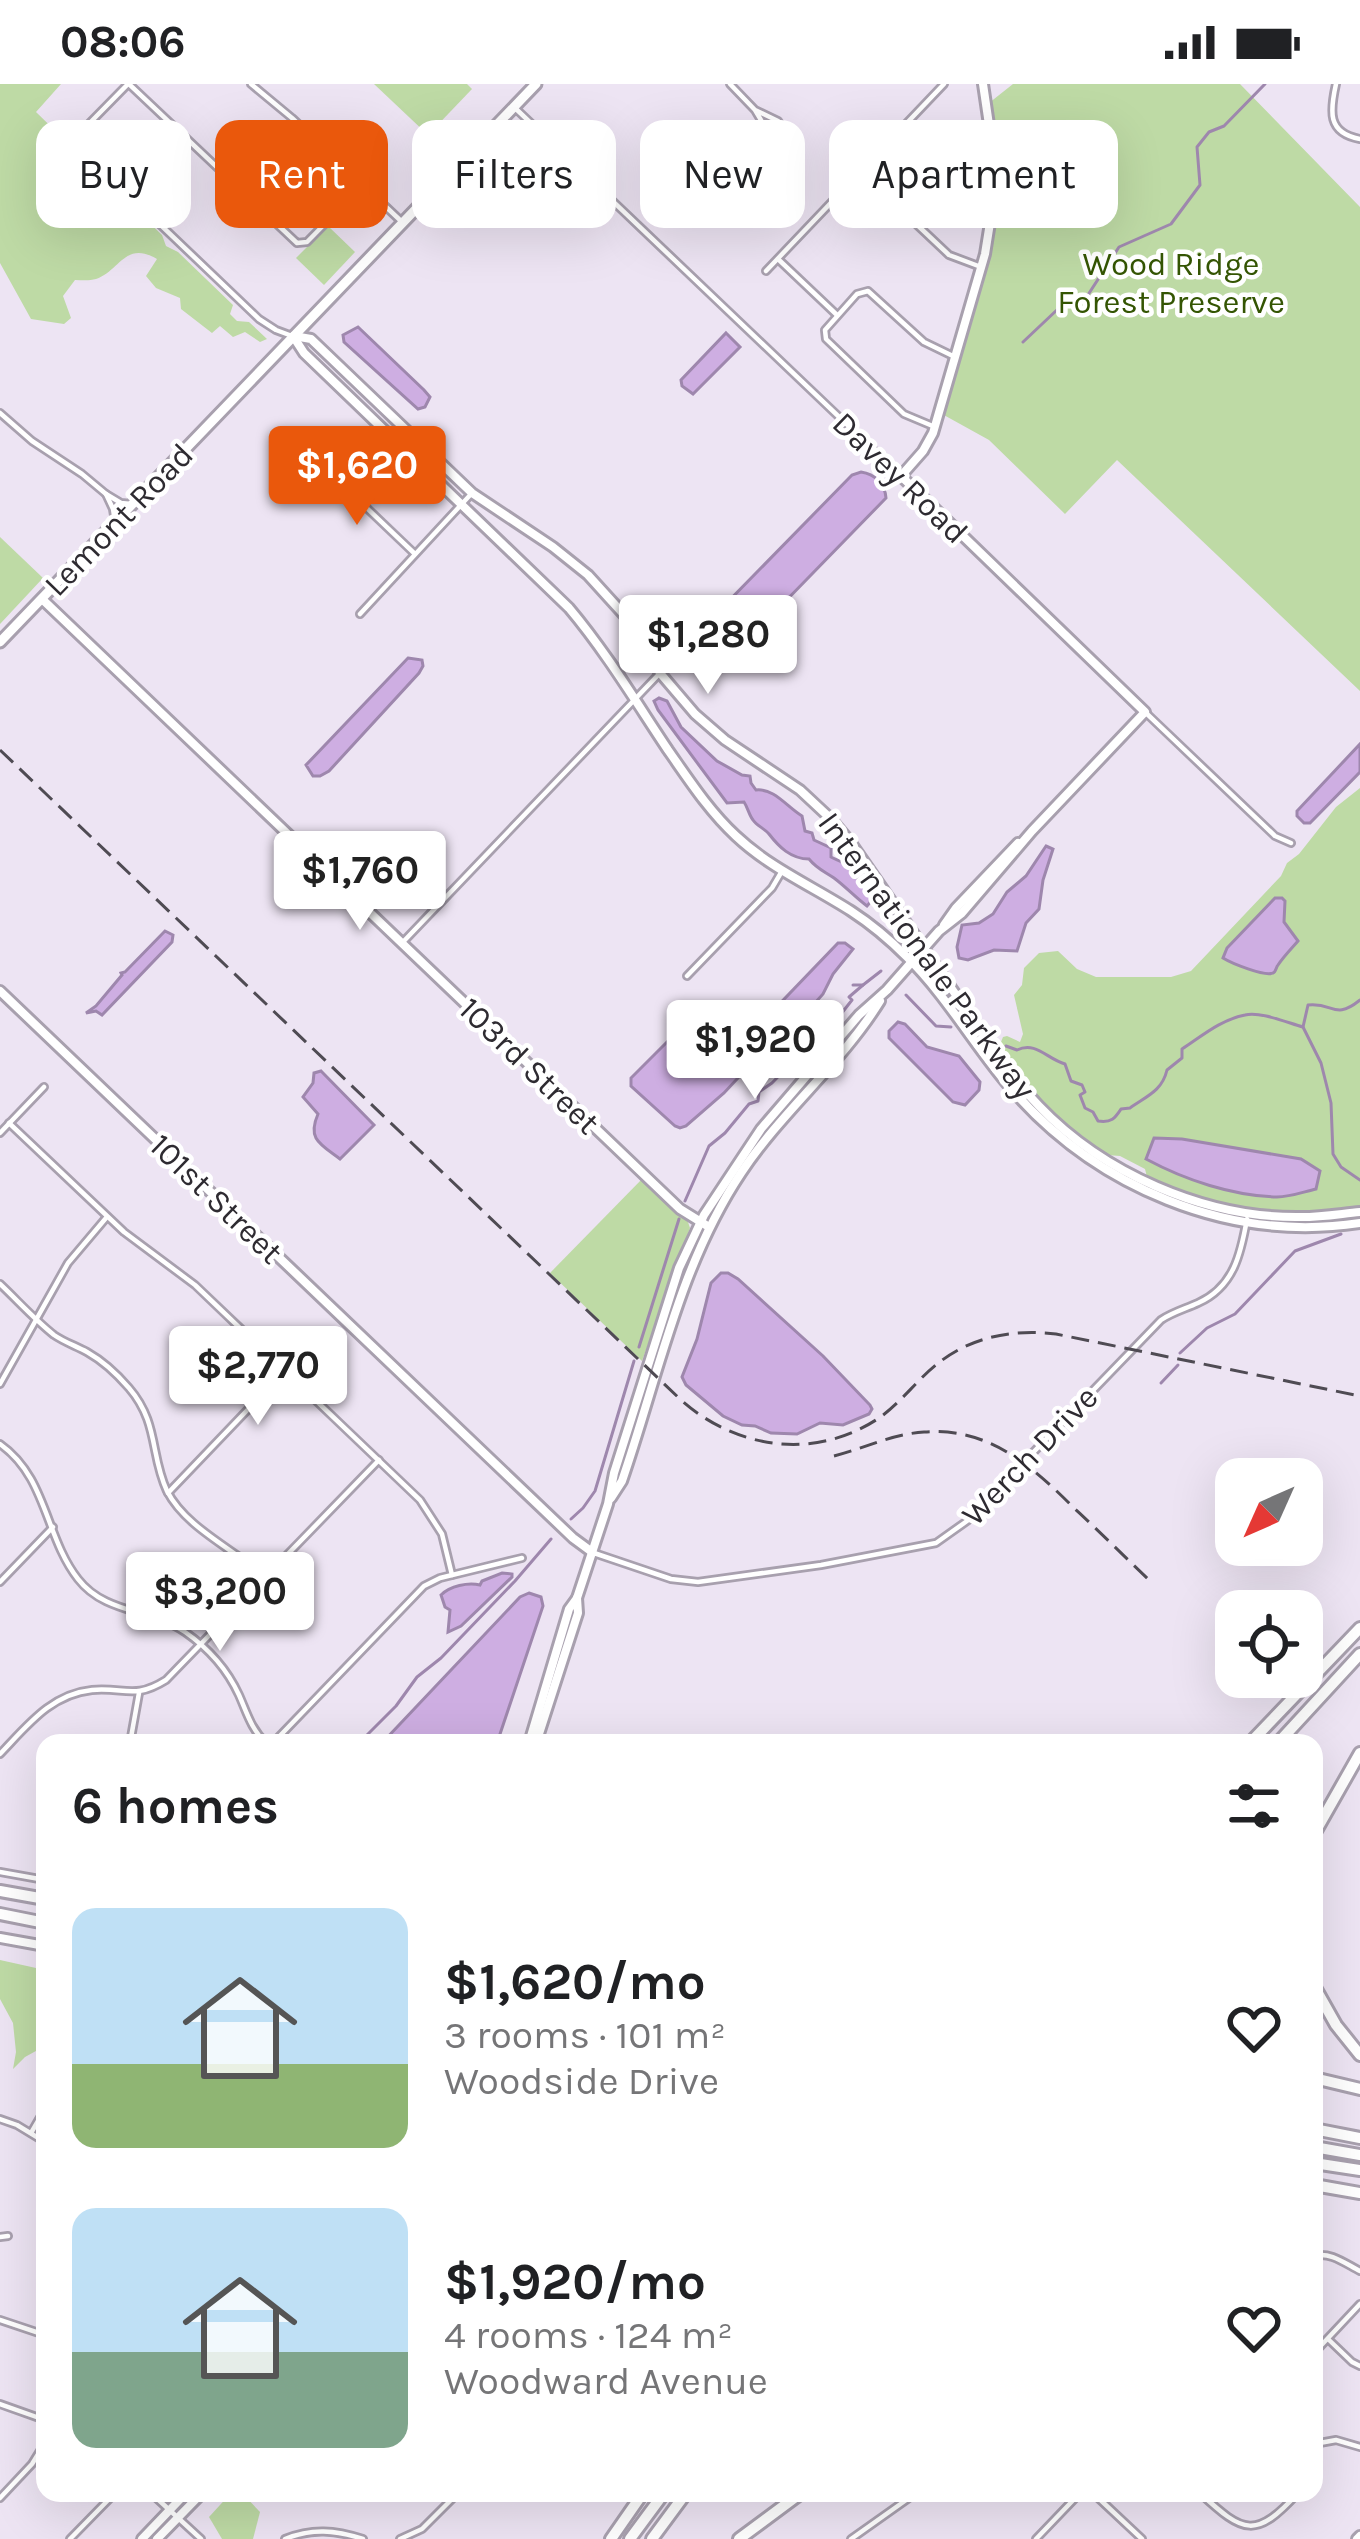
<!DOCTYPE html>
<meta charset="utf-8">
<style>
:root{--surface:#fff;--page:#f6f6f6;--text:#202124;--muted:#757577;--accent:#ea580c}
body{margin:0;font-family:Karla,sans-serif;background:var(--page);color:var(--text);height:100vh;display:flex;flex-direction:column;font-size:45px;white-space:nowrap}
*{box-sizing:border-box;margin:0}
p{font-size:39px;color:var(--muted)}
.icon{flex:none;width:66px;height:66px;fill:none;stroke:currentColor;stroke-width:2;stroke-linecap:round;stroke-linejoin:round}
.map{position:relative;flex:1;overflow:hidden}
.details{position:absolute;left:36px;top:1650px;width:1287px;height:768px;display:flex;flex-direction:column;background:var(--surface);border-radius:24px;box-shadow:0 12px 48px #0002}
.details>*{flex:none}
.top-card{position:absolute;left:36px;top:36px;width:1290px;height:108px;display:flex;gap:24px}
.needle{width:78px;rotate:225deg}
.buttons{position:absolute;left:1215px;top:1374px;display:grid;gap:24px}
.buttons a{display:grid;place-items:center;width:108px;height:108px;border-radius:24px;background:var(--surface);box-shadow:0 12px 48px #0002;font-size:60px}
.price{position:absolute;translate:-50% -102px;padding:0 27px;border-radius:12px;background:#fff;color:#222;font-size:39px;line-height:78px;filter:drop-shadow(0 3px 6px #0008)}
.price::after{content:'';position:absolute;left:50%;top:72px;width:36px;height:27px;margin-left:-18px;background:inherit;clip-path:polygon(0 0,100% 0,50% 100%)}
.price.current{background:var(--accent);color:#fff}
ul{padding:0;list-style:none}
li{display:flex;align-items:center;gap:36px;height:300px;padding:0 36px}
li span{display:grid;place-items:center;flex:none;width:336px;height:240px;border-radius:24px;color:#555}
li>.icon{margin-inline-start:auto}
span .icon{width:144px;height:144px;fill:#fffc;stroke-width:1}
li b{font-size:51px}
h2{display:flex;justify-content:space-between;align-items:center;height:144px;padding:0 36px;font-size:51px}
.tag{padding:0 42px;border-radius:24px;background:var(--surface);box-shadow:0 12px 48px #0002;font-size:42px;line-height:108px}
.tag.current{background:var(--accent);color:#fff}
.status{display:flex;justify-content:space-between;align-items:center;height:84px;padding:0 60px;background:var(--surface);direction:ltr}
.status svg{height:33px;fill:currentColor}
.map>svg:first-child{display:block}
.green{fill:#bedaa5}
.water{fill:#ceaee2;stroke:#9e87ad;stroke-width:3}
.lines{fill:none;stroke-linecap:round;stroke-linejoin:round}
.stream{stroke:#9e87ad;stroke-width:3}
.street-casing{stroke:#a8a0ae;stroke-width:10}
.secondary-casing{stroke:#a8a0ae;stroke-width:14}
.primary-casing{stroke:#a8a0ae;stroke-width:15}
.highway-casing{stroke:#a8a0ae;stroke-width:16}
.street{stroke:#fff;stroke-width:4.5}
.secondary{stroke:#fff;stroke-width:8}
.primary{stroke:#fff;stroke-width:9}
.highway{stroke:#fff;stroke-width:10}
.rail{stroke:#4f4b53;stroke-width:3;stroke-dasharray:18 9;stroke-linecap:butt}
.labels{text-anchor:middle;stroke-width:9;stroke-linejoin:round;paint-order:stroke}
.park-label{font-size:33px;fill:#345503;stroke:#fff}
.street-label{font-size:33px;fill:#2e2b31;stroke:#fff}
</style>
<div class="status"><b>08:06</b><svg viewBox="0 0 49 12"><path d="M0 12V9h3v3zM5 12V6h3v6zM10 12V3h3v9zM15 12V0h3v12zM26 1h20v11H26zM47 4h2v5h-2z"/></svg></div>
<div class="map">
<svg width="1360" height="2455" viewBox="0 0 1360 2455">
<rect width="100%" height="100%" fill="#ede4f3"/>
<!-- green -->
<g class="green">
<path d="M0 0H61L36 28 162 151 166 162 178 168 233 221 230 230 237 237 249 238 267 255 260 258 245 248 233 253 220 242 212 249 181 225 180 214 156 204 146 192 157 175C125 156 120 187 96 195 89 197 82 196 75 196L63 212 71 234 64 240 31 235 0 179Z"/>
<path d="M374 0H467L472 5 428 51Z"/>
<path d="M1013 0H1240L1360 123V607L1117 376 1065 430 989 356 942 330 987 171 999 107 1000 87 989 19Z"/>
<path d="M328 142 355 168 324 201 296 174Z"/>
<path d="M0 453 43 494 0 540Z"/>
<path d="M1360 704V1124C1275 1132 1227 1126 1147 1093L1145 1085 1120 1072 1107 1071 1069 1042 1037 1013 999 963 1003 953 1007 952 1020 958 1023 950 1014 911 1022 901 1024 884 1039 869 1058 867 1077 885 1096 893H1171L1191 887 1281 792 1287 779 1299 770 1336 723Z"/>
<path d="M643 1094 688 1138 690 1144 642 1277 550 1189Z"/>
<path d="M0 1876 45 1886V1962L25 1973 13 1985 16 1968 13 1939 0 1915Z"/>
<path d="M231 2409 244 2411 260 2428 253 2455H222L209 2433Z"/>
</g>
<!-- water -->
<g class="water">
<path d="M495 90 543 92 549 96 544 104 510 138 478 108Z"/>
<path d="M358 243 424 306 430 313 425 323 418 325 344 258 343 251Z"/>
<path d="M726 249 740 263 693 310 682 302 681 296Z"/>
<path d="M861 388C875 390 885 400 886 414L772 531 728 546C720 546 715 543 712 536L716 530 852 391Z"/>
<path d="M408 574 422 576 423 582 419 589 329 687 320 692H313L306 681Z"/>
<path d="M659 614 667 617 681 643 717 677 742 691 750 692 751 699 756 706C774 704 787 723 802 732L805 747 812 749 814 756 831 764V773C836 776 842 777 846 781 848 783 871 811 873 815L867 822C856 814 846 803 834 794 824 787 817 785 809 775 791 775 779 763 769 750 764 744 757 742 753 736 749 731 748 724 744 718L727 719 658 626 654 617Z"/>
<path d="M1360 660V688L1310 739H1304L1297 732V727Z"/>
<path d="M1046 762 1053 765 1043 796 1039 825 1026 839 1017 867 994 866 968 876 959 874 957 863 962 841 979 839 993 830 1007 808 1026 792Z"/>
<path d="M1275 814H1282L1285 817 1284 838 1298 857C1292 864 1284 872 1278 881 1276 883 1276 888 1273 889 1265 893 1231 879 1223 874L1227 864Z"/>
<path d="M165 847 173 851 172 858 102 931 96 927 86 929 96 922 122 891 121 889 125 888Z"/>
<path d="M838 859H845L853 865 833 890 823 910 790 947 764 966 724 1009 686 1042 680 1044 675 1042 631 1002V994L669 956C685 963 696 984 713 988L762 941 767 933Z"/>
<path d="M898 938 905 940 927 963 959 972 980 998 979 1006 965 1021 953 1018 889 954V947Z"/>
<path d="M321 987 374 1041 340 1075C320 1060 307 1055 318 1030L303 1013 313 999 314 989Z"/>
<path d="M1154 1054 1182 1055 1301 1075 1320 1087 1316 1105C1303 1108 1290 1113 1277 1113 1233 1112 1185 1096 1146 1075Z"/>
<path d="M721 1189H728L738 1195 823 1272 870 1321 872 1325 869 1330 843 1341 820 1339 797 1350 771 1349 755 1342 742 1341 723 1332 686 1301 682 1293 697 1255 711 1199Z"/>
<path d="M502 1489 512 1490V1493L461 1542 448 1548 450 1526 445 1523 441 1511C450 1502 468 1498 480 1501L482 1497Z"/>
<path d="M529 1509 541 1513 543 1522 497 1659H382L520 1513Z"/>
</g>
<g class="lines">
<!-- stream -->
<g class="stream">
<path d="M1023 258 1059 224 1084 217 1119 163 1171 140 1200 101 1197 63 1209 48 1224 42 1265 0"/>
<path d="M853 901H863L881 887"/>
<path d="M906 911 936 942 951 943"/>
<path d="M1360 916C1334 937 1334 918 1308 921L1303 943 1321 979 1331 1019 1333 1070 1341 1083 1360 1096"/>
<path d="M1006 962 1017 966C1036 957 1047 975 1065 980L1071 997 1082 1001 1085 1008 1080 1011 1085 1024 1093 1028 1098 1037C1112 1039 1115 1034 1121 1025L1130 1024C1147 1012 1162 1007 1167 986L1182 974V965C1202 952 1220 936 1245 931 1260 927 1288 939 1303 943"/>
<path d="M685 1117 709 1062 725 1049 749 1020 758 1017 759 1008 772 999 801 969 812 968V959L809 958 812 954 841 930 852 916 849 913 863 901"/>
<path d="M639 1263 679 1135"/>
<path d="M1180 1269 1207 1244 1235 1230 1295 1167 1341 1150"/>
<path d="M1161 1299 1178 1281"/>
<path d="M571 1435 583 1424 595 1407 634 1277"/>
<path d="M359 1659 396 1622 417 1593 441 1574 515 1497 551 1455"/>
</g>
<!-- street casing -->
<g class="street-casing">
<g id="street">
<path d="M128 0 77 52 74 56 78 62 259 235 276 246 292 252"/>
<path d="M129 0 297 159 307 158 363 101"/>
<path d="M251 0 292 34 401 137"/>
<path d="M730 0 755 26 771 53H783L786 49 778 37 755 26"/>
<path d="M1336 0C1330 27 1327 49 1360 55"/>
<path d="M514 23 901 392"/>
<path d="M861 88 949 171 981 183"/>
<path d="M778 175 837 231"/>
<path d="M766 187 944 0"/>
<path d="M0 329 32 357 82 390 106 410 121 419 131 420"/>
<path d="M935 343 904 330 826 255 825 246 857 210 868 207 924 258 955 273"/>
<path d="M328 387 415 470"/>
<path d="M106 410 113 425 115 438"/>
<path d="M360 530 472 409"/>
<path d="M1145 628 1275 752 1291 759"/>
<path d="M403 858 660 589"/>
<path d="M687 892 772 804 782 787"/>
<path d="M9 1039 124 1148 195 1201 420 1416 442 1450 452 1491"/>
<path d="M0 1049 44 1003"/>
<path d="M0 1200C18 1217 35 1236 54 1251 64 1258 76 1262 87 1268 103 1277 117 1290 129 1304 159 1339 150 1371 167 1407 186 1444 234 1465 264 1492"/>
<path d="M0 1300 68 1179 106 1134"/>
<path d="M0 1360C47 1393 45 1453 78 1495 105 1530 151 1525 185 1548 208 1564 227 1585 239 1611 247 1629 251 1645 266 1659"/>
<path d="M168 1409 319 1251"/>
<path d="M594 1469 671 1495 698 1498 821 1481 936 1459 967 1437 1161 1236C1173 1228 1185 1225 1198 1219 1234 1203 1241 1169 1247 1135"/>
<path d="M0 1498 53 1443"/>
<path d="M130 1659 139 1609"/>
<path d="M273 1659 424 1502 440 1494 522 1474"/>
<path d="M0 1670C27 1642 51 1610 92 1606 125 1603 134 1616 166 1596L379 1376"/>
<path d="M0 1788 45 1796"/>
<path d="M0 2035 17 2041 45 2058"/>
<path d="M31 2049 45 2025"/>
<path d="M0 2153 8 2152"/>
<path d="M1314 2172C1330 2167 1346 2180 1360 2187"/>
<path d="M0 2236 45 2251"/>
<path d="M1328 2255 1352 2278 1360 2282"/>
<path d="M1314 2269 1360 2220"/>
<path d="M0 2320 45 2336"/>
<path d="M1314 2360 1336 2356 1360 2363"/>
<path d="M151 2409 201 2455"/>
<path d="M1093 2409 1142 2455"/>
<path d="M1200 2409C1244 2450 1256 2455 1298 2409"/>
<path d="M0 2414 32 2380 45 2359"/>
<path d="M70 2455 115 2409"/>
<path d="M285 2455C312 2444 335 2446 363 2455"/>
<path d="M400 2455 422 2445 458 2409"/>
<path d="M851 2455 916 2409"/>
<path d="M1036 2455 1080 2409"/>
</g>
</g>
<!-- secondary casing -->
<g class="secondary-casing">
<g id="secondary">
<path d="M293 252 304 269 569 524C606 568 636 618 668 666 689 696 709 727 736 752 770 784 812 802 851 827 871 840 890 856 907 873 946 911 974 961 1009 1002 1095 1103 1228 1159 1360 1139"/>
<path d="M294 252 311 255 472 409 553 463 588 491 627 534 660 589 695 630 725 656 800 706 830 734 851 759C886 810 921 860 956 911 983 948 1007 989 1039 1022 1103 1089 1203 1133 1296 1133 1317 1134 1339 1130 1360 1128"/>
<path d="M42 515 680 1125 709 1143"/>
<path d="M944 841 956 824 1018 759"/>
<path d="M0 907 573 1454 592 1468"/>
<path d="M611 1414 622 1397C658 1293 679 1182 741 1089 782 1027 841 980 880 917"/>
<path d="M529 1659 569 1525 577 1514 608 1420 614 1389 679 1184 704 1131 761 1045 859 931 887 906 939 847 962 829 1032 747 1145 628 901 392 923 367 933 349 985 170 997 95 983 0"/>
<path d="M536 1659 578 1529 577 1514"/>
<path d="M0 1854 45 1862"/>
<path d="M142 2455 186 2409"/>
<path d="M157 2455 202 2409"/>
<path d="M1357 2455 1360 2452"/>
</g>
</g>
<!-- primary casing -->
<g class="primary-casing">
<path id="primary" d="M0 558 536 0"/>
</g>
<!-- highway casing -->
<g class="highway-casing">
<g id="highway">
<path d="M1250 1659 1360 1544"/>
<path d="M1278 1659 1360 1570"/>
<path d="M1314 1750 1360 1669"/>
<path d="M0 1807 45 1815"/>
<path d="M0 1830 45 1839"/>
<path d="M1314 1902 1336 1941 1360 1971"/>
<path d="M1314 1994 1360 2005"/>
<path d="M1314 2045 1360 2054"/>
<path d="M1314 2063 1360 2071"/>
<path d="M1314 2079 1360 2086"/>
<path d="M1314 2101 1360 2109"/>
<path d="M611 2455 643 2409"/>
<path d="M630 2455 664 2409"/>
<path d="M652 2455 686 2409"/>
<path d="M739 2455 801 2409"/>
</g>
</g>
<!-- street -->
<use href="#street" class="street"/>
<!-- secondary -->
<use href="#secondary" class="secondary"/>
<!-- primary -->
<use href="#primary" class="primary"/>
<!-- highway -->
<use href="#highway" class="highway"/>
<!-- rail -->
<g class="rail">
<path d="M0 666 681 1316C736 1365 815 1377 879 1334 902 1318 918 1294 941 1277 974 1252 1015 1245 1056 1250L1360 1312"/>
<path d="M834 1372C865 1364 892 1350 924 1348 989 1343 1032 1382 1075 1425 1100 1448 1124 1472 1149 1496"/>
</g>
</g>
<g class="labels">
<!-- park labels -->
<g class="park-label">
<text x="1171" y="191">Wood Ridge<tspan x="1171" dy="38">Forest Preserve</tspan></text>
</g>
<!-- street labels -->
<g class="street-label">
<text transform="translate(901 393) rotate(44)" y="12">Davey Road</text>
<text transform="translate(118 435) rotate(-46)" y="12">Lemont Road</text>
<text transform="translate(928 871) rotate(54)" y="12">Internationale Parkway</text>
<text transform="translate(530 981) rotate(44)" y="12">103rd Street</text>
<text transform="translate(217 1114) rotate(44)" y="12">101st Street</text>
<text transform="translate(1029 1371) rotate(-46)" y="12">Werch Drive</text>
</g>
</g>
</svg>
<div class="buttons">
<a><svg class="needle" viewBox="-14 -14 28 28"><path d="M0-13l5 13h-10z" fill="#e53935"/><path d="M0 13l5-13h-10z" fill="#757577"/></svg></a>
<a><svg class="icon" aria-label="locate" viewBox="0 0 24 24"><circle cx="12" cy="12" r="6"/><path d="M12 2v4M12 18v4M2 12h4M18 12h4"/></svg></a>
</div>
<b class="price current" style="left:357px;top:444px">$1,620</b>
<b class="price" style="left:708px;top:613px">$1,280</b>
<b class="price" style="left:360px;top:849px">$1,760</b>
<b class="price" style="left:755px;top:1018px">$1,920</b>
<b class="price" style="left:258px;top:1344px">$2,770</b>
<b class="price" style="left:220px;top:1570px">$3,200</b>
<div class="top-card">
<a class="tag">Buy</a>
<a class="tag current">Rent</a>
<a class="tag">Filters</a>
<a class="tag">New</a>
<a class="tag">Apartment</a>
</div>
<section class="details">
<h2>6 homes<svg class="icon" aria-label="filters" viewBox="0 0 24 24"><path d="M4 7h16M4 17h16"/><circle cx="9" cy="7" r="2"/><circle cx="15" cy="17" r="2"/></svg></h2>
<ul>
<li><span style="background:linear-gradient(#bfe0f5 65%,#8fb573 0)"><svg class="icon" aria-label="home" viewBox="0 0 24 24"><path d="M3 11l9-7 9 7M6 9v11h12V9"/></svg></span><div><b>$1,620/mo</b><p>3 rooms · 101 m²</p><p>Woodside Drive</p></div><svg class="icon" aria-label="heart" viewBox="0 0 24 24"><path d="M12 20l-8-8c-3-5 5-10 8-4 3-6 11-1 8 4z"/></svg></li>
<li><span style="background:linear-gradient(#bfe0f5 60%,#7fa58c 0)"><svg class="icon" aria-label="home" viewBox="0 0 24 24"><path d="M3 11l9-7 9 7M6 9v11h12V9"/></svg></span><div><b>$1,920/mo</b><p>4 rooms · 124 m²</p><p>Woodward Avenue</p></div><svg class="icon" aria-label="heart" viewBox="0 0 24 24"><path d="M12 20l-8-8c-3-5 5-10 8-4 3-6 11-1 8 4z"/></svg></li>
</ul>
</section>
</div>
